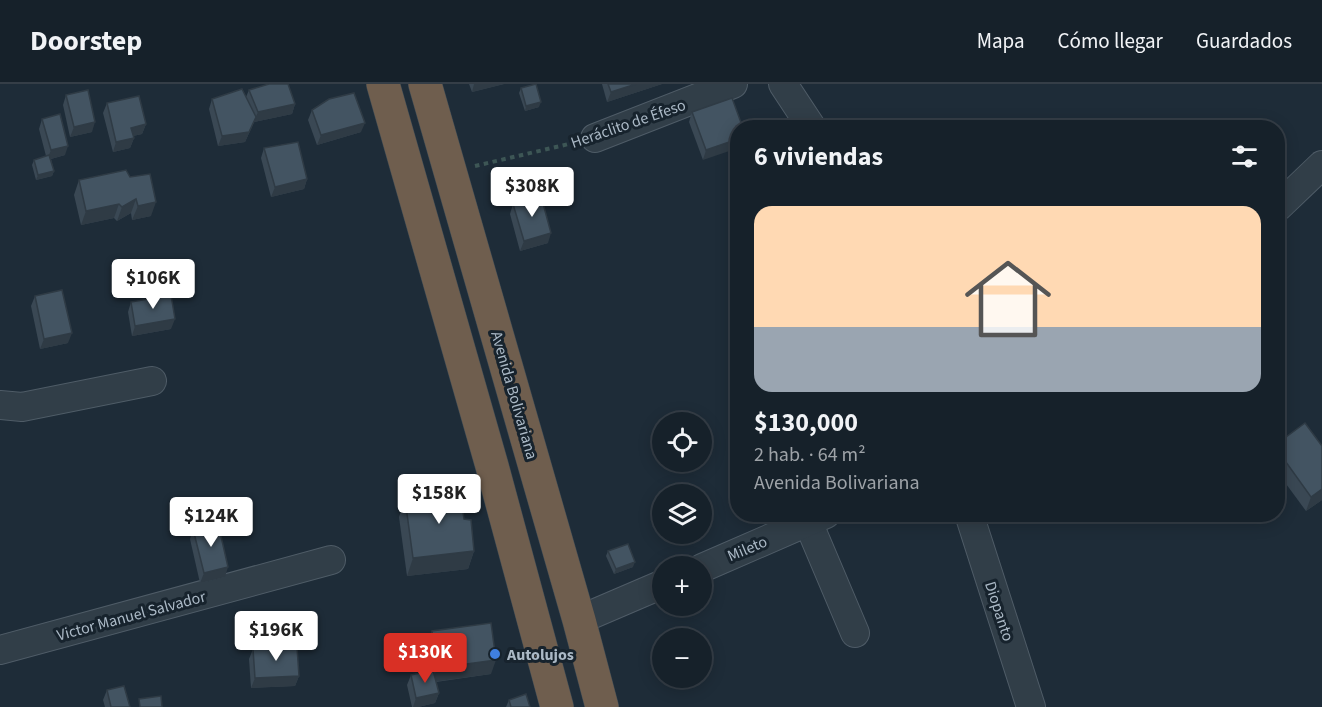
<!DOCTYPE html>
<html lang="es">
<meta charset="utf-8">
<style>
:root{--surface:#16212a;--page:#1f2932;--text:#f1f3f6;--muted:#9ea3a8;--line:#353e47;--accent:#d93025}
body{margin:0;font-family:"Source Sans 3",sans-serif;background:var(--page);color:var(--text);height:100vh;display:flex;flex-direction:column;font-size:22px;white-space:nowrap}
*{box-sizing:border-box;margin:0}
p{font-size:20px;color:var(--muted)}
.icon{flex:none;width:33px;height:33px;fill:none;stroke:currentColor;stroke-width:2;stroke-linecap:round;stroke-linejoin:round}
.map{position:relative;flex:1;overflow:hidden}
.drawer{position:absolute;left:730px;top:36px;width:555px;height:402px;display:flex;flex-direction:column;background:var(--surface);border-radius:24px;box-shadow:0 3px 15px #0003,0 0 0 2px var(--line)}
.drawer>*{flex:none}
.buttons{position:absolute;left:652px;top:328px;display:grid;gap:12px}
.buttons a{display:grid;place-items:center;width:60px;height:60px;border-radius:50%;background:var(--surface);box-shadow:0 3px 15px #0003,0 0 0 2px var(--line);font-size:30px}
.price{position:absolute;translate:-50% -51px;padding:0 14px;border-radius:6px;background:#fff;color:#222;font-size:20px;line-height:39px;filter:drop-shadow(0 2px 3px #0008)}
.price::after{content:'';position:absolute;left:50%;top:36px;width:18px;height:14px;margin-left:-9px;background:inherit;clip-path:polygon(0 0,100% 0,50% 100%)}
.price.on{background:var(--accent);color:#fff}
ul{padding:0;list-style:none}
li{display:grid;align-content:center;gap:12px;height:318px;padding:0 24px}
li span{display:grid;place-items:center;height:186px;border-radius:18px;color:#555}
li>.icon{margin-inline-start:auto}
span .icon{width:108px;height:108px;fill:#fffc;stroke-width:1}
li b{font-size:26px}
h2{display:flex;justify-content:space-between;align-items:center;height:72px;padding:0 24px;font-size:26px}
header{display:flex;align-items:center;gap:36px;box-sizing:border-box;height:84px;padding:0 30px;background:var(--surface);border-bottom:2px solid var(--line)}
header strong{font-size:28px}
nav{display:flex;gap:33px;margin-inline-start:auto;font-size:21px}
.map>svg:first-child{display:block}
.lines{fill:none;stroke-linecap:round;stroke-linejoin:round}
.minor-casing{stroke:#4f5c67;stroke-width:30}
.highway-casing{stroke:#3c4953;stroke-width:34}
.path{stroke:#3d5655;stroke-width:4;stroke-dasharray:4.5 4.5;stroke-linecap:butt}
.minor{stroke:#313e48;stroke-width:28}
.highway{stroke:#6f5e4e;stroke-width:33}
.wall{fill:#3a4854}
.shaded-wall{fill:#2f3b45}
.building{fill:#435462;stroke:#2f3b45;stroke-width:1.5}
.shop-dot{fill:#3f7fe0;stroke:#17232d;stroke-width:2}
.labels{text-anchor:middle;stroke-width:6;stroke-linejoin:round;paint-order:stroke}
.street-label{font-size:16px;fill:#abb9c6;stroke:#17232d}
.poi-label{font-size:16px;font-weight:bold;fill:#abb9c6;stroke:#17232d;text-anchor:start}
</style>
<header>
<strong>Doorstep</strong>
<nav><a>Mapa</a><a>Cómo llegar</a><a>Guardados</a></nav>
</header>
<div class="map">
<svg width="1322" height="623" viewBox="0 0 1322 623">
<rect width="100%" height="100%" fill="#1e2c38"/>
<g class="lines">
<!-- minor casing -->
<g class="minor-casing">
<g id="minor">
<path d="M783 0 812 44"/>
<path d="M595 54 733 0"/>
<path d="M1278 123 1322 81"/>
<path d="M0 321 22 323 152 297"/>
<path d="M969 430 1031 623"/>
<path d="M808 438 855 549"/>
<path d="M702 484 826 430"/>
<path d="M579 536 663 500"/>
<path d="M0 566 331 476"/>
</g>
</g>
<!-- highway casing -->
<g class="highway-casing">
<g id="highway">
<path d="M383 0 492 382 557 623"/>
<path d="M425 0 579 536 602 623"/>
</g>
</g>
<!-- path -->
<path class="path" d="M475 82 573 59"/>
<!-- minor -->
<use href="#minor" class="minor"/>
<!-- highway -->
<use href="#highway" class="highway"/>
</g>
<!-- wall -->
<g class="wall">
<path d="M469 0H504L472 8Z"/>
<path d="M602 0H662L607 18Z"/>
<path d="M521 4 539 23 525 27 519 9Z"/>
<path d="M249 6 295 20 292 30 254 38 245 58 218 62 209 25 212 15 246 13Z"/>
<path d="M66 11 92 48 70 53 63 21Z"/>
<path d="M732 14 703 76 689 38 692 28Z"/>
<path d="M107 19 146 40 142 50 133 52 134 54 130 64 113 68 103 29Z"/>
<path d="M312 26 361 48 317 61 308 36Z"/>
<path d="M42 35 65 71 51 75 54 87 52 92 36 96 32 81 34 76 46 72 39 45Z"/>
<path d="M264 64 307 95 304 105 271 113 261 74Z"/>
<path d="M130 93 151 132 132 136 131 129 117 137 114 134 81 141 74 111 79 96Z"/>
<path d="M513 120 548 159 520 167 510 130Z"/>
<path d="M35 212 68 259 40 265 31 222Z"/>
<path d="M131 218 171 245 132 252 128 228Z"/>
<path d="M1278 359 1322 416 1306 427 1278 389Z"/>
<path d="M405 415 464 435 474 467 468 485 407 492 399 433Z"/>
<path d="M193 445 225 493 200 499 190 455Z"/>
<path d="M608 467 633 483 614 490 606 472Z"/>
<path d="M432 547 491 590 436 598 439 609 435 619 418 623H412L407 601 411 591 431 586 427 561Z"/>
<path d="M253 565 299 592 295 602 251 604 249 575Z"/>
<path d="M107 606 130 623H105L103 616Z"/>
<path d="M509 616 530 623H506Z"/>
</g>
<!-- shaded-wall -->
<g class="shaded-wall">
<path d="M474 0H504L472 8Z"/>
<path d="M636 0H662L607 18 611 8Z"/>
<path d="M541 18 539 23 525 27 526 22Z"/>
<path d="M295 20 292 30 254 38 245 58 218 62 222 52 254 37 258 28Z"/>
<path d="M95 38 92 48 70 53 74 43Z"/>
<path d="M365 39 361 48 317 61 321 51Z"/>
<path d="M146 40 142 50 128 53 131 44Z"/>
<path d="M134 54 130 64 113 68 116 58Z"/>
<path d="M738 55V64L703 76 706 66Z"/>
<path d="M68 62 65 71 47 76 51 66Z"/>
<path d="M54 87 52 92 36 96 38 91Z"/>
<path d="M307 95 304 105 271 113 275 103Z"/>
<path d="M136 115 131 129 117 137 122 123Z"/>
<path d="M156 118 151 132 132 136 138 122Z"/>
<path d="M119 120 114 134 81 141 86 127Z"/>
<path d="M551 149 548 159 520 167 524 157Z"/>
<path d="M175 235 171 245 132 252 135 242Z"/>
<path d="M72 249 68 259 40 265 44 255Z"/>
<path d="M1322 405V416L1306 427 1311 413Z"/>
<path d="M474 467 468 485 407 492 413 474Z"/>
<path d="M635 478 633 483 614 490 616 485Z"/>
<path d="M228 483 225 493 200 499 204 489Z"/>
<path d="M496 576 491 590 432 598 437 584Z"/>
<path d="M299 592 295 602 251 604 255 594Z"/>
<path d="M439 609 435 619 418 623H413L416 614Z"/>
</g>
<!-- building -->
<g class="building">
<path d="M269 0H288L295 20 258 28 249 6Z"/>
<path d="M536 0 541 18 526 22 521 4Z"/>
<path d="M608 0H636L611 8Z"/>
<path d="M242 5 256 33 249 48 222 52 212 15Z"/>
<path d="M88 6 95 38 74 43 66 11Z"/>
<path d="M354 9 365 39 321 51 312 26 329 15Z"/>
<path d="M139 12 146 40 131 44 134 54 116 58 107 19Z"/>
<path d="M732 14 743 44H738V55L706 66 692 28Z"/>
<path d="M60 30 68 62 51 66 42 35Z"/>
<path d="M298 58 307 95 275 103 264 64Z"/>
<path d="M49 71 54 87 38 91 34 76Z"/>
<path d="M126 86 130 93 150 90 156 118 138 122 136 115 122 123 119 120 86 127 79 96Z"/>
<path d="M541 112 551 149 524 157 513 120Z"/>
<path d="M62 206 72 249 44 255 35 212Z"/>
<path d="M171 211 175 235 135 242 131 218Z"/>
<path d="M1305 339 1322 362V405L1311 413 1278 367V359Z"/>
<path d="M460 407 464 435 471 436 474 467 413 474 405 415Z"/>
<path d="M218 439 228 483 204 489 193 445Z"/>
<path d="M628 460 635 478 616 485 608 467Z"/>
<path d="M491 539 496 576 437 584 432 547Z"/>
<path d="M297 563 299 592 255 594 253 565Z"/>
<path d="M433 586 439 609 416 614 411 591Z"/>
<path d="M124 602 130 623H111L107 606Z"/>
<path d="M526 610 530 623H511L509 616Z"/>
<path d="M161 612 162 623H140L139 615Z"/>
</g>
<!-- markers -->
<circle class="shop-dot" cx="495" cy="570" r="6"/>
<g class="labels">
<!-- street labels -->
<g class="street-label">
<text transform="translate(628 39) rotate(-19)" y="6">Heráclito de Éfeso</text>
<text transform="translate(515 311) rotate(74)" y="6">Avenida Bolivariana</text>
<text transform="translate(747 464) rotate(-23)" y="6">Mileto</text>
<text transform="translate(1000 527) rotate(72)" y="6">Diopanto</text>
<text transform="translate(131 531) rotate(-15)" y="6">Victor Manuel Salvador</text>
</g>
<!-- poi labels -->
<g class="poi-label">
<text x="507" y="576">Autolujos</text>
</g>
</g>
</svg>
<div class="buttons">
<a><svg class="icon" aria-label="locate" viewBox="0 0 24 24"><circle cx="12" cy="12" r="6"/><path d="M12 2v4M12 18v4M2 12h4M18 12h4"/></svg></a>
<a><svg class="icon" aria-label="layers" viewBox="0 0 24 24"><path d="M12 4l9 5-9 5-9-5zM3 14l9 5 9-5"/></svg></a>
<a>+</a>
<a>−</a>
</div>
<b class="price" style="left:532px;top:134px">$308K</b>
<b class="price" style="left:153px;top:226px">$106K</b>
<b class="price" style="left:439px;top:441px">$158K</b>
<b class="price" style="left:211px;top:464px">$124K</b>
<b class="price" style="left:276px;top:578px">$196K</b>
<b class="price on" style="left:425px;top:600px">$130K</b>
<section class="drawer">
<h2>6 viviendas<svg class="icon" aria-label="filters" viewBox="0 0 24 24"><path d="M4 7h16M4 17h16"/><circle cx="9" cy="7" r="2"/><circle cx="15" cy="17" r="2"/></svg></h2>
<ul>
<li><span style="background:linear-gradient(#ffd9b3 65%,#9aa5b1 0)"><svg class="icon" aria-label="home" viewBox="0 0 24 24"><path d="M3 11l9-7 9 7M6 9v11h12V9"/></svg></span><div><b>$130,000</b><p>2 hab. · 64 m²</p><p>Avenida Bolivariana</p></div></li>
</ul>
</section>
</div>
